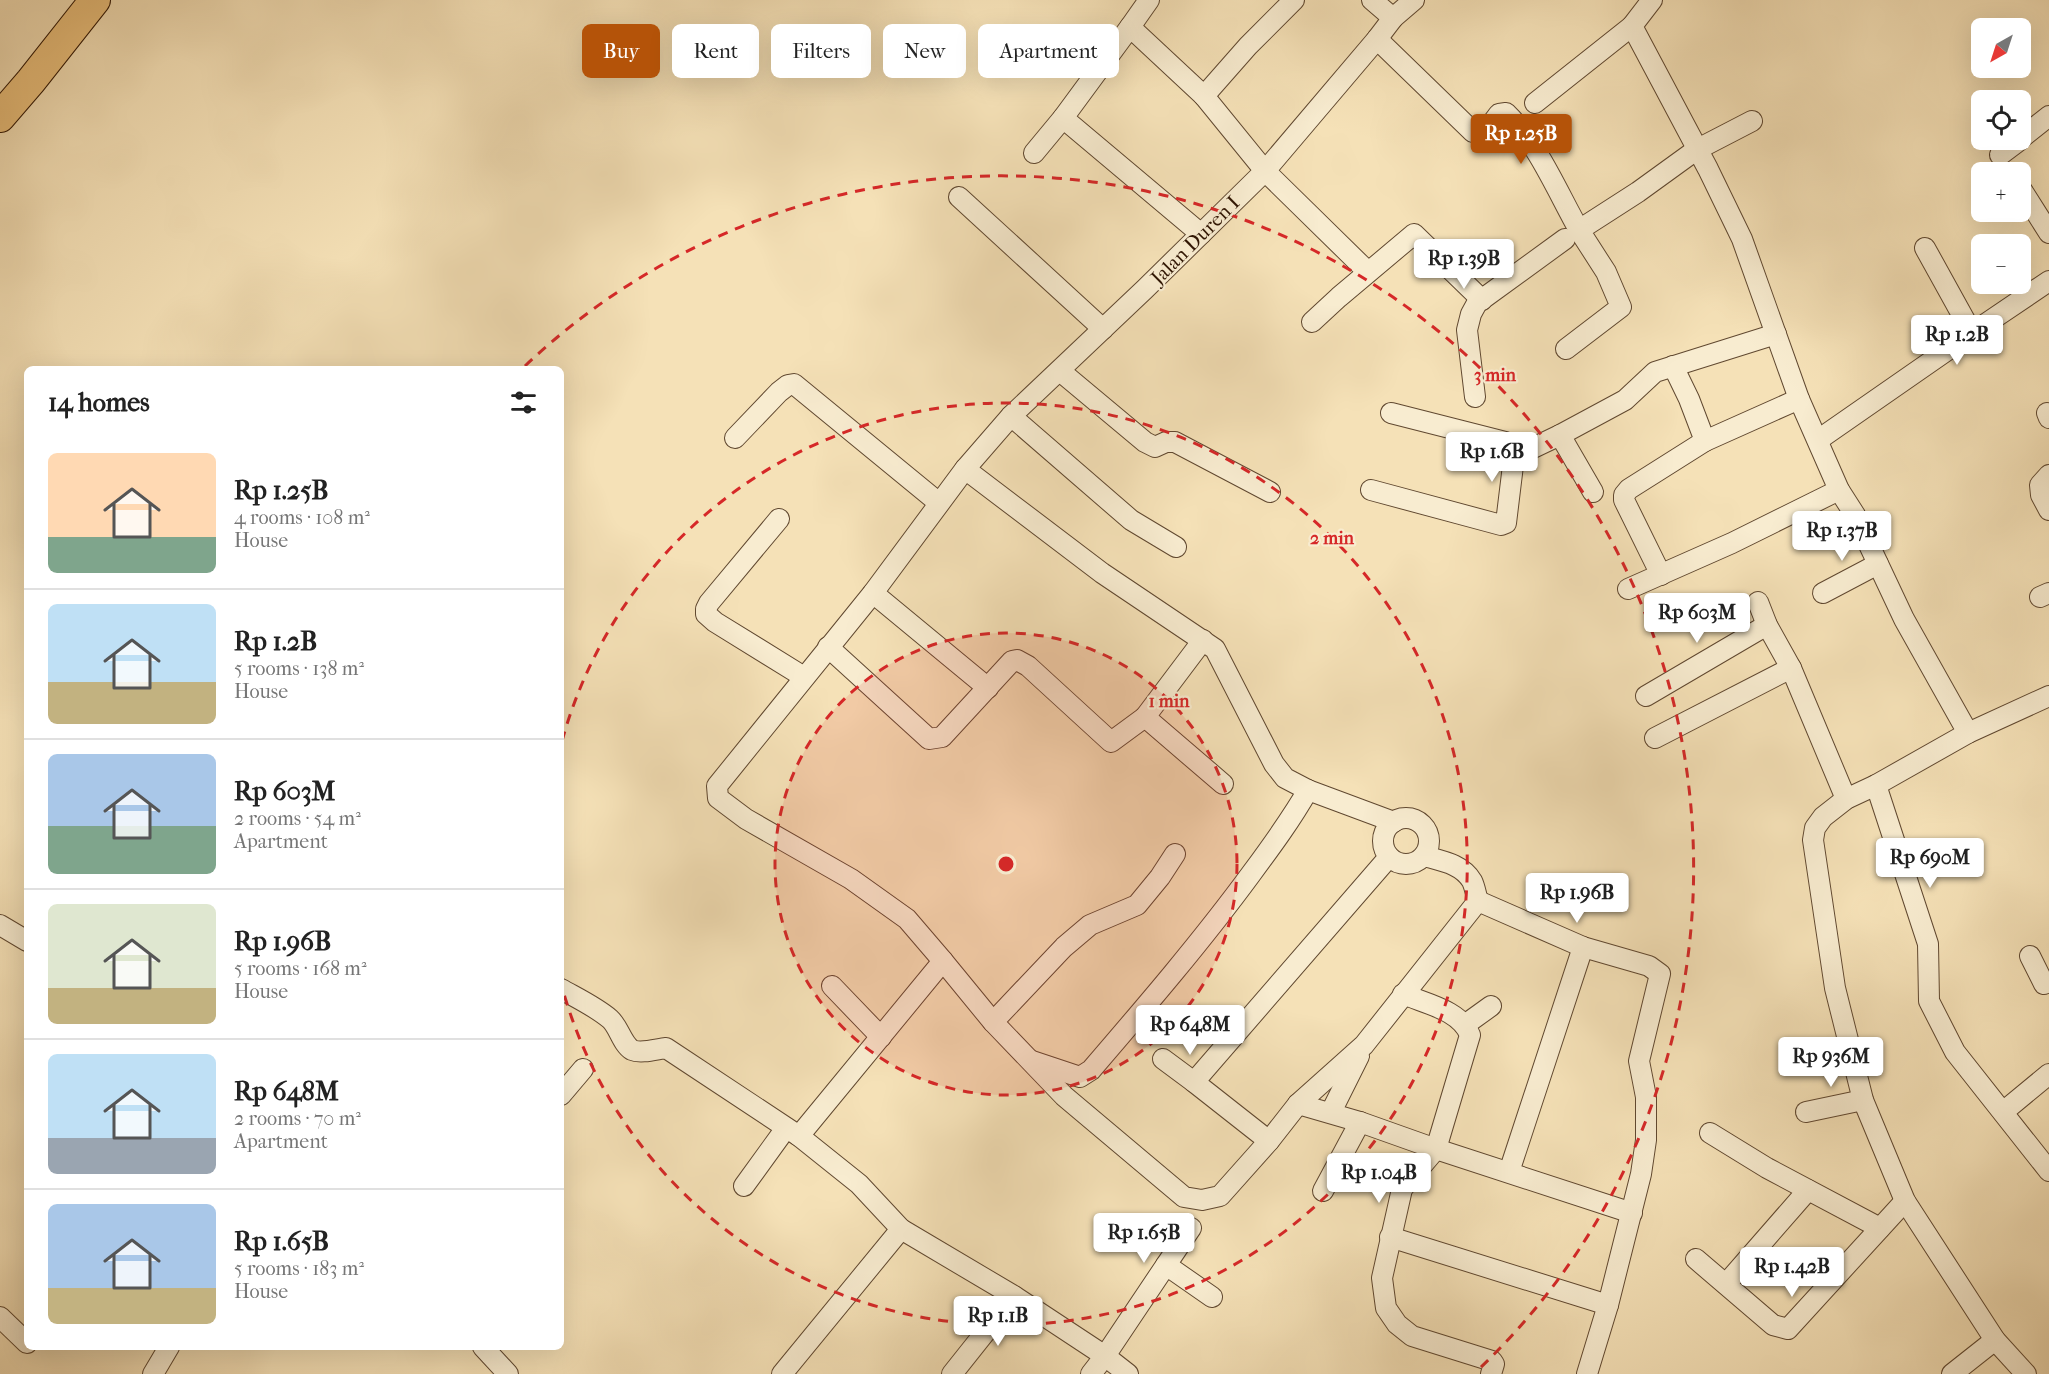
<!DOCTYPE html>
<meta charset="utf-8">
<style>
:root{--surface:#fff;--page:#f6f6f6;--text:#222;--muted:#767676;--line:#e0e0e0;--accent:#b45309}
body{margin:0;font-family:"IM FELL French Canon",serif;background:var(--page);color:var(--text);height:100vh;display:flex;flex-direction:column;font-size:22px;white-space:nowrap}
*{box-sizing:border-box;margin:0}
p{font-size:20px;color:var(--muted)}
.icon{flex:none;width:33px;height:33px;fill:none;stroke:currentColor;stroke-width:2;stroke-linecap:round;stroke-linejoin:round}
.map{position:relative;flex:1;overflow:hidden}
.drawer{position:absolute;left:24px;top:366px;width:540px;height:984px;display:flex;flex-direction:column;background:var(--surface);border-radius:9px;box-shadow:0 6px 24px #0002}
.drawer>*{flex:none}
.top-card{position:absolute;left:582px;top:24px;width:570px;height:54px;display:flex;gap:12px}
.needle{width:39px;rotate:219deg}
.fabs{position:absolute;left:1971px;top:18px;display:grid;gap:12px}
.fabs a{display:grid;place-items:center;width:60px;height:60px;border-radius:9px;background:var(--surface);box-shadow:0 6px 24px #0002;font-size:30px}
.price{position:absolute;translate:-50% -51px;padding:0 14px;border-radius:6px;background:#fff;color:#222;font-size:20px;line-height:39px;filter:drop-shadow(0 2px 3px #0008)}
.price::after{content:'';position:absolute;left:50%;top:36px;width:18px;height:14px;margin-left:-9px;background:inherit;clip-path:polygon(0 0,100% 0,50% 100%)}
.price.active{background:var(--accent);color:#fff}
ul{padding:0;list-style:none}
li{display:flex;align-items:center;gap:18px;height:150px;padding:0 24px}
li+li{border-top:2px solid var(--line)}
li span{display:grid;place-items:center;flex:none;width:168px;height:120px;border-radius:9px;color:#555}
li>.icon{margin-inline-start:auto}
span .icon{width:72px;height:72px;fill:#fffc;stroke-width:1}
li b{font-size:26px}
h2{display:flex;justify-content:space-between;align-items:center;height:72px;padding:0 24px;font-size:26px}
.pill{padding:0 21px;border-radius:9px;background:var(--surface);box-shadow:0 6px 24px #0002;font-size:21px;line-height:54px}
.pill.active{background:var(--accent);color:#fff}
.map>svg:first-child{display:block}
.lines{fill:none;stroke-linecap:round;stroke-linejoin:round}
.minor-casing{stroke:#604830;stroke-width:22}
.highway-casing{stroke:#2f1503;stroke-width:32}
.minor{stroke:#f8ecd0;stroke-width:20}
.highway{stroke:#eac07c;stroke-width:30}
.ring{fill:none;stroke:#d62828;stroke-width:3;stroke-dasharray:10 8}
.labels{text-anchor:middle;stroke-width:4.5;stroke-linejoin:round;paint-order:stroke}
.street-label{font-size:20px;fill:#2f1503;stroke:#f8ecd0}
.centre{fill:#d62828;stroke:#f8ecd0;stroke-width:3}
.ring-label{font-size:18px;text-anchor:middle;font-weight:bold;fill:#d62828;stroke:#f8ecd0;stroke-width:4.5;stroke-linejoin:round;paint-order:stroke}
</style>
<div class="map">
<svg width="2049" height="1374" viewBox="0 0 2049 1374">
<rect width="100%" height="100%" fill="#f5e1b7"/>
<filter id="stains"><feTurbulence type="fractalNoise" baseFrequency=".00333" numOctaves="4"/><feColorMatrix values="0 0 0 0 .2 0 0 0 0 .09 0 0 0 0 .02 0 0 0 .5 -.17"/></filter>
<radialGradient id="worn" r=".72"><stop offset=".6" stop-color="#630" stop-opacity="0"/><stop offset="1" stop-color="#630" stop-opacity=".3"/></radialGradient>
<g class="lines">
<!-- minor casing -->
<g class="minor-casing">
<g id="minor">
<path d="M1372 0 1393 18"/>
<path d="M1652 0 1632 26 1708 169 1742 239 1799 399 1839 490 1855 515 1904 619 1968 733"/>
<path d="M1130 27 1149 0"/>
<path d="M1377 39 1473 132C1486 134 1492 123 1499 114L1506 113C1538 144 1557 191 1579 230"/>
<path d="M1204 96 1248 46 1294 0"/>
<path d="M1535 103 1632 26"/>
<path d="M1063 118 1201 234"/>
<path d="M2020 139 2049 116"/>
<path d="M1034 153 1063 118 1130 27 1204 96 1265 171 1368 272"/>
<path d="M2000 155 2020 140"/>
<path d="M2020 187 2049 233"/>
<path d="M959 197 1103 329"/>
<path d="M1312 322 1339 297 1414 234 1482 300"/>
<path d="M1972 333 2049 281"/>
<path d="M1566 349 1621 307 1606 272 1579 230 1638 192 1696 150 1752 121"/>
<path d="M1060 371 1145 442 1155 447 1166 442H1175L1270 492"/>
<path d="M1475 397 1467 330 1471 314 1477 303 1565 239"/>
<path d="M2047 413 2049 418"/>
<path d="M1011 416 1131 520 1176 547"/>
<path d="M1560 435 1593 492"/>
<path d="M735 438 779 392 788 385 794 384 939 503"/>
<path d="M1818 440 1972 333 1925 248"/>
<path d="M1705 441 1799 399"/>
<path d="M1514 457 1560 435 1625 400 1655 372 1776 334"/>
<path d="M965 469 1011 416 1145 289 1265 171 1377 39 1393 18 1414 0"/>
<path d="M2049 475 2040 485 2041 495 2049 510"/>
<path d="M1371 490 1501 525 1506 523 1514 457 1513 447 1505 442 1391 413"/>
<path d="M779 519 709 603 706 609V614L715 622 804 677"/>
<path d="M1661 575 1624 500V495L1629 489 1705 441 1689 399 1673 366"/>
<path d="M1628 589 1732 543 1839 490"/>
<path d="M873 593 988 688"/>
<path d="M1823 593 1878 564"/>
<path d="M2040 597 2049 593"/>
<path d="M1758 602 1767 625 1791 668 1846 799"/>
<path d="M828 647 929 739 942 737 1012 661 1017 660 1028 666 1111 742 1145 717 1203 640"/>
<path d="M1646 696 1767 625"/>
<path d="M1145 717 1223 784"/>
<path d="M1655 738 1791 668"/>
<path d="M1876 785 1928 944 1929 1001 1955 1052 2049 1171"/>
<circle cx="1406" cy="841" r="23"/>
<path d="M1478 901 1583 947 1649 966 1660 974 1639 1061 1646 1097V1140L1641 1174 1608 1305 1587 1374"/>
<path d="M0 925 27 941"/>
<path d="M2030 956 2044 984"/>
<path d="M943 961 993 1022 1064 1096 1184 1197 1202 1200 1220 1196 1269 1141 1298 1104 1364 1045 1478 901C1476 895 1475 887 1472 881 1462 864 1442 861 1424 856"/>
<path d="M832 986 881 1037"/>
<path d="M561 989C577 998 596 1007 610 1019 619 1027 622 1044 632 1050 641 1054 657 1049 666 1048L799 1136 859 1184 901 1229 1014 1296 1105 1356 1128 1374"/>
<path d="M1403 994C1426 1004 1460 1010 1470 1035L1436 1149 1402 1189 1382 1278 1386 1308 1397 1324 1412 1336 1492 1361 1494 1364 1491 1374"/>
<path d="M993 1022 1064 947 1090 925 1137 905 1160 877 1175 854"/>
<path d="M1466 1024 1491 1006"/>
<path d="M1163 1059 1194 1082"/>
<path d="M1032 1061 1080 1077 1091 1070C1146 1006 1201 942 1251 874 1271 847 1291 820 1308 790"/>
<path d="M561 1095 583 1069"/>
<path d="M1298 1104 1360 1122 1436 1149 1632 1213"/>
<path d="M1331 1112 1359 1056"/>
<path d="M1806 1112 1863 1100"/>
<path d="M2003 1112 2049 1074"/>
<path d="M1710 1133 1767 1168 1880 1228"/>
<path d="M799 1136 943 961 907 919 851 879 746 819 718 798 717 786 873 593 965 469 1102 573 1215 649 1274 764 1285 778 1308 790 1394 822"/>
<path d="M1269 1141 1194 1082 1389 857"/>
<path d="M1509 1172 1583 947"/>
<path d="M744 1186 786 1128"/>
<path d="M1323 1191 1360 1122"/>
<path d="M1390 1237 1608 1305"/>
<path d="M1696 1259 1773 1325 1788 1329 1905 1201"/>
<path d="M1166 1265 1191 1228"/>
<path d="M1726 1284 1808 1190"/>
<path d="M0 1317 27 1343"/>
<path d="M483 1347 508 1374"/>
<path d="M153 1374 169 1347"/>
<path d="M782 1374 901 1229"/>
<path d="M952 1374 1014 1296"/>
<path d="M1091 1374 1105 1356 1166 1265 1212 1297"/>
<path d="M1952 1374 1995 1340"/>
<path d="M2026 1374 1995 1340 1905 1201 1863 1100 1835 988 1813 840 1815 828 1823 817 1846 799 1876 785 1968 733 2049 696"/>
</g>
</g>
<!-- highway casing -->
<g class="highway-casing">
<path id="highway" d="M0 117 31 81 95 0"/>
</g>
<!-- minor -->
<use href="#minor" class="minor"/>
<!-- highway -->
<use href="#highway" class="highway"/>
</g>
<!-- distance rings -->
<circle cx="1006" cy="864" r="231" fill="#d62828" fill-opacity=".12"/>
<g class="ring">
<circle cx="1006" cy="864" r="231"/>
<path d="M562 741A461 461 0 1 1 562 987"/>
<path d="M525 366A692 692 0 1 1 1478 1370"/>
</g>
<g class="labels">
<!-- street labels -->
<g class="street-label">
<text transform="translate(1195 240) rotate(-45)" y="7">Jalan Duren I</text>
</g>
</g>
<circle cx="1006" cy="864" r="9" class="centre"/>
<g class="ring-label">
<text x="1495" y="381">3 min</text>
<text x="1332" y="544">2 min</text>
<text x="1169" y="707">1 min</text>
</g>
<rect width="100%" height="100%" filter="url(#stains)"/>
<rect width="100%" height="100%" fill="url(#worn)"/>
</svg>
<div class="fabs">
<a><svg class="needle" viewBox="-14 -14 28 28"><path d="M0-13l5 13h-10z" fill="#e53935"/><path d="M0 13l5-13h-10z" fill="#767676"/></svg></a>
<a><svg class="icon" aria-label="locate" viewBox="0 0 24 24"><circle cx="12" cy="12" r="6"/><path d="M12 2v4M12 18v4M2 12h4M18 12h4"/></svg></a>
<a>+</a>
<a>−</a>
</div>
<b class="price active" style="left:1521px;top:165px">Rp 1.25B</b>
<b class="price" style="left:1464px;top:290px">Rp 1.39B</b>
<b class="price" style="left:1957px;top:366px">Rp 1.2B</b>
<b class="price" style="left:1492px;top:483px">Rp 1.6B</b>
<b class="price" style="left:1842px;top:562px">Rp 1.37B</b>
<b class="price" style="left:1697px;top:644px">Rp 603M</b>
<b class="price" style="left:1930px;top:889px">Rp 690M</b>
<b class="price" style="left:1577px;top:924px">Rp 1.96B</b>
<b class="price" style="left:1190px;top:1056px">Rp 648M</b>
<b class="price" style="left:1831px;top:1088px">Rp 936M</b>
<b class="price" style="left:1379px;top:1204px">Rp 1.04B</b>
<b class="price" style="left:1144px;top:1264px">Rp 1.65B</b>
<b class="price" style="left:1792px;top:1298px">Rp 1.42B</b>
<b class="price" style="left:998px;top:1347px">Rp 1.1B</b>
<div class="top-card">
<a class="pill active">Buy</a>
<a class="pill">Rent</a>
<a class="pill">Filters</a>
<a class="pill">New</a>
<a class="pill">Apartment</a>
</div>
<section class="drawer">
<h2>14 homes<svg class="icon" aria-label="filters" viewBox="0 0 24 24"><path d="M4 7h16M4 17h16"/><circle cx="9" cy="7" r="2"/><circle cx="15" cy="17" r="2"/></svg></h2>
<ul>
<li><span style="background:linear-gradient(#ffd9b3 70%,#7fa58c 0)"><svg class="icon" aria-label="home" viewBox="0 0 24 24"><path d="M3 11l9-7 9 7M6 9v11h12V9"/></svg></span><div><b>Rp 1.25B</b><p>4 rooms · 108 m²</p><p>House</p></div></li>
<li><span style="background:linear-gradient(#bfe0f5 65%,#c2b280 0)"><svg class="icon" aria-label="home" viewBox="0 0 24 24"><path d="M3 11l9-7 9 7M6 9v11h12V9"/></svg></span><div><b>Rp 1.2B</b><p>5 rooms · 138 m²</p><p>House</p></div></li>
<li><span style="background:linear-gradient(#a9c7e8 60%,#7fa58c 0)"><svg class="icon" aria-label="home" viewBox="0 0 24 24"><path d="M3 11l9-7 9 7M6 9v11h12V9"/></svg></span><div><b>Rp 603M</b><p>2 rooms · 54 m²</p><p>Apartment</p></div></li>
<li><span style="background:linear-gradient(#dfe7d0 70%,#c2b280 0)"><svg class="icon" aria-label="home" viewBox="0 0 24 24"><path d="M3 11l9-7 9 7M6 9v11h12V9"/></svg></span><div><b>Rp 1.96B</b><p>5 rooms · 168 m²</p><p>House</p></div></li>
<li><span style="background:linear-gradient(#bfe0f5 70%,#9aa5b1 0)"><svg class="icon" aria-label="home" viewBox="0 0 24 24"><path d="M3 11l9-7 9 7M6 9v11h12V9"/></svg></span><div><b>Rp 648M</b><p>2 rooms · 70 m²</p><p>Apartment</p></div></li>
<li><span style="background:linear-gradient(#a9c7e8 70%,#c2b280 0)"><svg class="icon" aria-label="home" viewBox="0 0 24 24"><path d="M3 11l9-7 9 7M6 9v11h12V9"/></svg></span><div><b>Rp 1.65B</b><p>5 rooms · 183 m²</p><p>House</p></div></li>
</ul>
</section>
</div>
